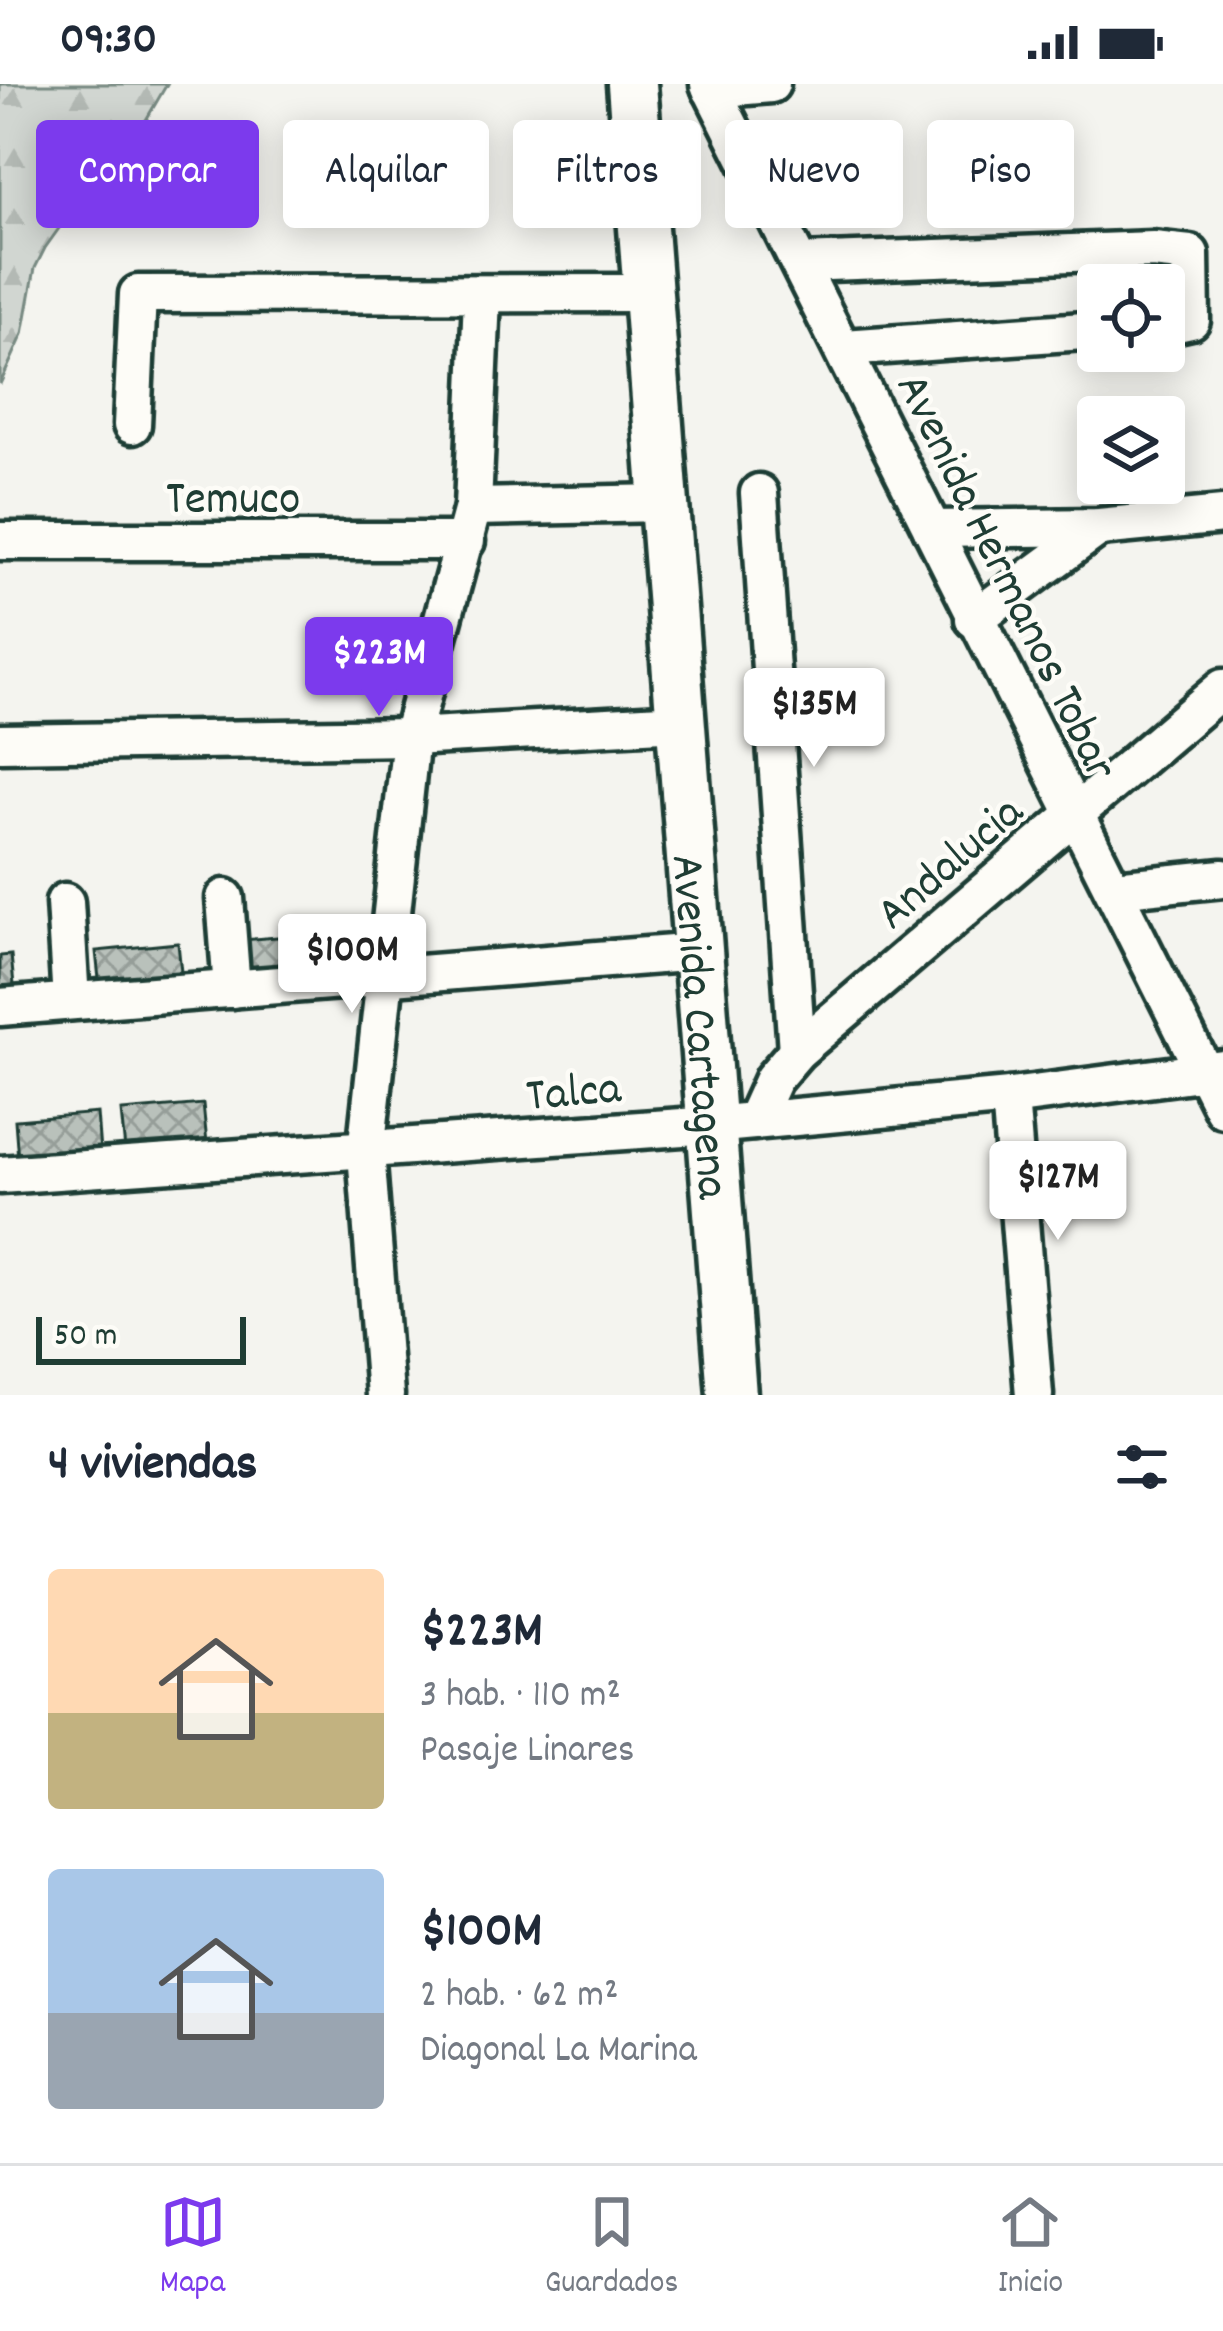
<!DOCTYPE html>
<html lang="es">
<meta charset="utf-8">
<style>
:root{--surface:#fff;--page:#f6f6f7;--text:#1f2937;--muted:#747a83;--line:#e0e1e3;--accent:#7c3aed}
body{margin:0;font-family:Dekko,sans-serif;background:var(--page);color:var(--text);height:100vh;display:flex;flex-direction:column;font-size:45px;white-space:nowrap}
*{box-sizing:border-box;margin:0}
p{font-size:39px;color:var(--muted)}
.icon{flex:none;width:66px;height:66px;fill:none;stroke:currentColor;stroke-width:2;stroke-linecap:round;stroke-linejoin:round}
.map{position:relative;height:1311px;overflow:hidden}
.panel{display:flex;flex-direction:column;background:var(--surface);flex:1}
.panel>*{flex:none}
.guide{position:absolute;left:36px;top:36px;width:1152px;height:108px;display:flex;gap:24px}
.tools{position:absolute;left:1077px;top:180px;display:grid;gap:24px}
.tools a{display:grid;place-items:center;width:108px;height:108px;border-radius:12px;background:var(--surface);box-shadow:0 6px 30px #0003;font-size:60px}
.scale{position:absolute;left:36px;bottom:30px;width:210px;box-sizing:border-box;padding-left:12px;border:6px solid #1f3d34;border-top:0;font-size:33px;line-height:42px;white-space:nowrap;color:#1f3d34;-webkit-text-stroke:9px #fdfcf7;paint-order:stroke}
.price{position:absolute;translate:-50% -102px;padding:0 27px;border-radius:12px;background:#fff;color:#222;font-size:39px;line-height:78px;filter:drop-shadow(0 3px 6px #0008)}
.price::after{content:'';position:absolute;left:50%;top:72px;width:36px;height:27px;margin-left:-18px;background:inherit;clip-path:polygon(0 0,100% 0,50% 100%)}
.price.active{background:var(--accent);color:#fff}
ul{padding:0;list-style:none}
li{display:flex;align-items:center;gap:36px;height:300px;padding:0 48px}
li span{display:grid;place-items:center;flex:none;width:336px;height:240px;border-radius:12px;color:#555}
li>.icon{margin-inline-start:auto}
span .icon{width:144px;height:144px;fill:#fffc;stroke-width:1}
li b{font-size:51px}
h2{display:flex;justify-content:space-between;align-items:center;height:144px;padding:0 48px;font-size:51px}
.chip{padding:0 42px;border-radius:12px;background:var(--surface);box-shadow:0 6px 30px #0003;font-size:42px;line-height:108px}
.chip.active{background:var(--accent);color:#fff}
.status{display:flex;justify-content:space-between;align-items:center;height:84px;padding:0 60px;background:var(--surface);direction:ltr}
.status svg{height:33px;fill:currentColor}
.tabs{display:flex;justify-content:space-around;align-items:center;height:168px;border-top:3px solid var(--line);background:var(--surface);font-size:33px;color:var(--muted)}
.tabs a{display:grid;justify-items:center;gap:6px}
.tabs .active{color:var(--accent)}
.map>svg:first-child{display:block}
.forest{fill:url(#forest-firs);stroke:#788a82;stroke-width:3}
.building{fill:url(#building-cross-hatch);stroke:#1f3d34;stroke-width:3}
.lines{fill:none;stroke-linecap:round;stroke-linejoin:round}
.minor-casing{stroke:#1f3d34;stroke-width:45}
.major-casing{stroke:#1f3d34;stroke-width:57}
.minor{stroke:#fdfcf7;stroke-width:36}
.major{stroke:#fdfcf7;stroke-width:48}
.labels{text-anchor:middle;stroke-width:9;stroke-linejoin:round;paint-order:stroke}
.street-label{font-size:48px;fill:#1f3d34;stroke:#fdfcf7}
</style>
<div class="status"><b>09:30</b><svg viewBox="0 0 49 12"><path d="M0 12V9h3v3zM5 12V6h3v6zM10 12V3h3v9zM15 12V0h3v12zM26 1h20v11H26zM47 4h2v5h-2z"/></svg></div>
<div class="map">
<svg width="1223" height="1311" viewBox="0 0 1223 1311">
<defs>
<pattern id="forest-firs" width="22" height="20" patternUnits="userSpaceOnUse" patternTransform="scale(3)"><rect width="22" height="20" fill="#d1d6d1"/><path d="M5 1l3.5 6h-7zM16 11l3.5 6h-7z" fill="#b3b9b4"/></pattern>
<pattern id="building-cross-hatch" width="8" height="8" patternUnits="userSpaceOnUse" patternTransform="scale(3)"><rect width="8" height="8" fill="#b9c1bb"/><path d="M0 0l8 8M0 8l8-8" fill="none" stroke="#969e99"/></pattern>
</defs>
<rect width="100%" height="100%" fill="#f4f4ef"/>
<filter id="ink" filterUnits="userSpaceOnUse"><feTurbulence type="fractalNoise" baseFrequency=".00833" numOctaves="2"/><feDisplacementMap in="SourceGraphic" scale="24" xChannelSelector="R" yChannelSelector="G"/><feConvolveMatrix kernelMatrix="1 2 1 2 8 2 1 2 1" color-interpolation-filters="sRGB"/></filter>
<g filter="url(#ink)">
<!-- forest -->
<path class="forest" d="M0 0H167L146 36 110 62 90 101 45 164 35 184 23 250 0 300Z"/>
<!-- building -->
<g class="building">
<path d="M288 852 291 886 245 889 242 856Z"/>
<path d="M178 859 182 898 100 905 96 867Z"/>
<path d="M11 871 15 911 0 912V872Z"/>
<path d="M203 1020 207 1059 125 1066 121 1027Z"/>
<path d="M97 1029 100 1068 18 1075 15 1036Z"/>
</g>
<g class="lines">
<!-- minor casing -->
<g class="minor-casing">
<g id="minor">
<path d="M709 0 1223 1025"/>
<path d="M711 5 771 0"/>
<path d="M801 179 1153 166 1190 170 1191 236 1164 242"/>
<path d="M844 264 1098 246"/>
<path d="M132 341 138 210 648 209"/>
<path d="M759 409 797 967"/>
<path d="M473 423 663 419"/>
<path d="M932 445 1099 443 1223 431"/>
<path d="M0 457H466"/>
<path d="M974 535 1099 443"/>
<path d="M0 659 411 653 680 638"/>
<path d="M1115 805 1223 794"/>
<path d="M225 814 232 905"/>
<path d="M65 818 71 917"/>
<path d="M0 923 698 868"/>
<path d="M1010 1013 1034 1311"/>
<path d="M754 1037 773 995 797 967 1223 604"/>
<path d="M0 1091 711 1041 1010 1013 1223 985"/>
<path d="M385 1311 366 1068 411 653 473 423 482 213"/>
</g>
</g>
<!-- major casing -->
<g class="major-casing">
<g id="major">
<path id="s1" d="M632 0 732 1311"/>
</g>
</g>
<!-- minor -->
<use href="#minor" class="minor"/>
<!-- major -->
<use href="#major" class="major"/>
</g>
</g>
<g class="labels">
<!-- street labels -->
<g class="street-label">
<text x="233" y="428">Temuco</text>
<text transform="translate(1010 491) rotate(64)" y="17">Avenida Hermanos Tobar</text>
<text transform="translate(947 776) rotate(-41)" y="17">Andalucia</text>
<text dy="17" stroke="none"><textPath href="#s1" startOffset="945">Avenida Cartagena</textPath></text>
<text transform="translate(573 1004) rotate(-5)" y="17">Talca</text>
</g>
</g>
</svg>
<div class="tools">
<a><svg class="icon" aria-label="locate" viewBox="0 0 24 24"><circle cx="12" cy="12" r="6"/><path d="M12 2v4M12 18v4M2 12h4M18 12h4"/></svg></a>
<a><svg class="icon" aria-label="layers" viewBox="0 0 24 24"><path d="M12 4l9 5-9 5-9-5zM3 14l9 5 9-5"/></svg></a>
</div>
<div class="scale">50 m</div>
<b class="price active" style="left:379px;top:635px">$223M</b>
<b class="price" style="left:814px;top:686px">$135M</b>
<b class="price" style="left:352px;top:932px">$100M</b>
<b class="price" style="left:1058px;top:1159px">$127M</b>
<div class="guide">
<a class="chip active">Comprar</a>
<a class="chip">Alquilar</a>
<a class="chip">Filtros</a>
<a class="chip">Nuevo</a>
<a class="chip">Piso</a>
</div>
</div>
<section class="panel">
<h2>4 viviendas<svg class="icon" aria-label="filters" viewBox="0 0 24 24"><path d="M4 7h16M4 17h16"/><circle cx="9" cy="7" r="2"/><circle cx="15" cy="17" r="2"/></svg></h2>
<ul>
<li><span style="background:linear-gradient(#ffd9b3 60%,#c2b280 0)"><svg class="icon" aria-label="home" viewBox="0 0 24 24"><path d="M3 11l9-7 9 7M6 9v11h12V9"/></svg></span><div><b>$223M</b><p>3 hab. · 110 m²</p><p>Pasaje Linares</p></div></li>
<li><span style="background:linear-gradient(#a9c7e8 60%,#9aa5b1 0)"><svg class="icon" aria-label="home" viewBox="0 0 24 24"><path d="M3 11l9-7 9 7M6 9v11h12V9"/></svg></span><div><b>$100M</b><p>2 hab. · 62 m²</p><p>Diagonal La Marina</p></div></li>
</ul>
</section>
<nav class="tabs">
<a class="active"><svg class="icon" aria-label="map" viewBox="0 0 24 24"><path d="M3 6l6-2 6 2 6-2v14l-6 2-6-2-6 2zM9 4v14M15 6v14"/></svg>Mapa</a>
<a><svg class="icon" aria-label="saved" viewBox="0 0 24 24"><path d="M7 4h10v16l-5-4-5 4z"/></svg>Guardados</a>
<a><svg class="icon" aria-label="home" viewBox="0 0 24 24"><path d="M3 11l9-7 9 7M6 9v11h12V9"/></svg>Inicio</a>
</nav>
